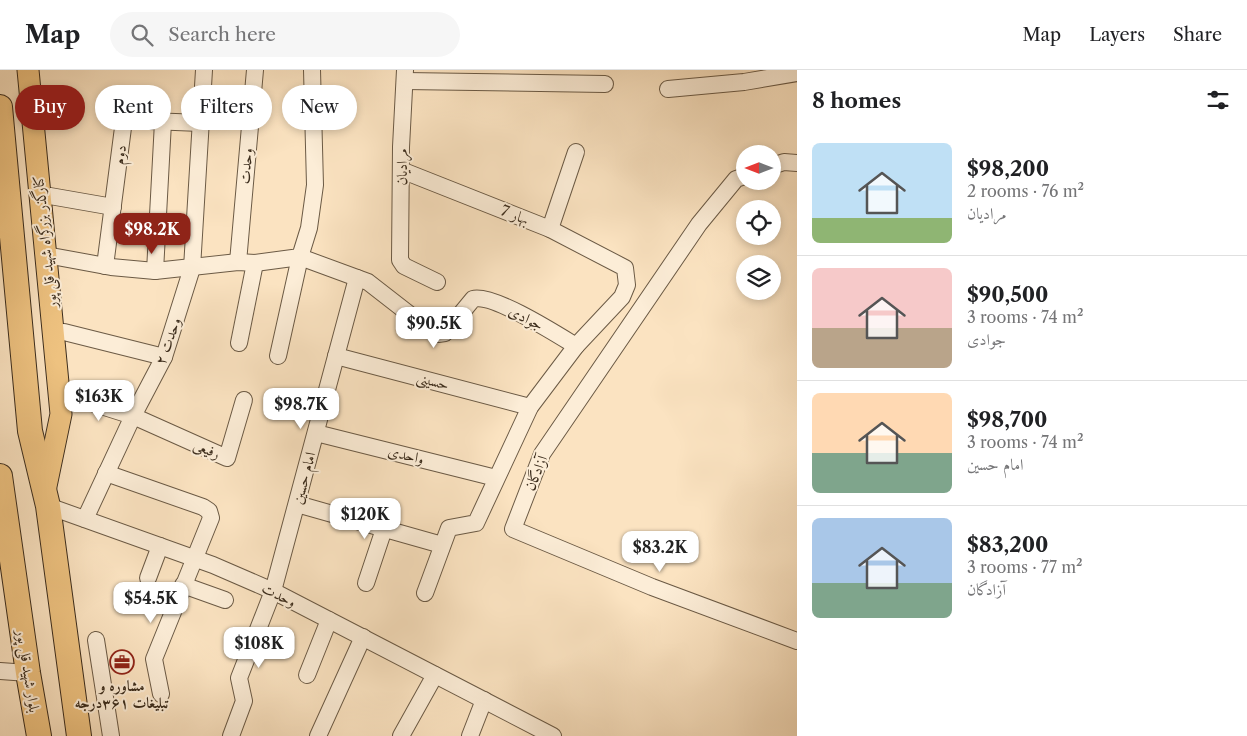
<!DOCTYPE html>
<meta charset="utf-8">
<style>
:root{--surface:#fff;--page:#f6f6f6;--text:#202124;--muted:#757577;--line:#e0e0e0;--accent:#8f2418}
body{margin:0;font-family:"Libre Caslon Text",Amiri,serif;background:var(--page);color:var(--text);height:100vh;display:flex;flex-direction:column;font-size:19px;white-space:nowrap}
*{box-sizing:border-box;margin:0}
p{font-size:16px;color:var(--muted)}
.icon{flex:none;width:28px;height:28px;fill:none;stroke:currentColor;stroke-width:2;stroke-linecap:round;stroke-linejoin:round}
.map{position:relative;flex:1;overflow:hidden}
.drawer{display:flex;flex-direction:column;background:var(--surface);width:450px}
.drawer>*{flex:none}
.guide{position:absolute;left:15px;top:15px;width:475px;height:45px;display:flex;gap:10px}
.needle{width:32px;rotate:270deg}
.buttons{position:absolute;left:736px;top:75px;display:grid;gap:10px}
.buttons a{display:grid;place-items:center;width:45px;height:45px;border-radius:50%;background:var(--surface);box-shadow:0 2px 8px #0003;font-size:25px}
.price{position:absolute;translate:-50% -42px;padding:0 11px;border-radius:10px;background:#fff;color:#222;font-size:16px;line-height:32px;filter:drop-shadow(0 1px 2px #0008)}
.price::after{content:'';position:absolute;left:50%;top:30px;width:15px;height:11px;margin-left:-8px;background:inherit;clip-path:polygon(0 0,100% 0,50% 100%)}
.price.on{background:var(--accent);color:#fff}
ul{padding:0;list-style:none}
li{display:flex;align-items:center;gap:15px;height:125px;padding:0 15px}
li+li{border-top:1px solid var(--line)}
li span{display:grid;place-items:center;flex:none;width:140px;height:100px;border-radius:8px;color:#555}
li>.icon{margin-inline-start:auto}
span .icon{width:60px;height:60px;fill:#fffc;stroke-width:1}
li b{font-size:21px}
h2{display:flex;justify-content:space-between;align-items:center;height:60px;padding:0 15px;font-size:21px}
.tag{padding:0 18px;border-radius:22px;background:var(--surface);box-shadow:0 2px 8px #0003;font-size:18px;line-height:45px}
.tag.on{background:var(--accent);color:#fff}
header{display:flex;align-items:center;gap:30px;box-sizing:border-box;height:70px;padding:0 25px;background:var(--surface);border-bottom:1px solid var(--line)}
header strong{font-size:24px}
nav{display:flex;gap:28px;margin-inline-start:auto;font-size:18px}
.search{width:350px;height:45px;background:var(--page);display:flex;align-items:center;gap:12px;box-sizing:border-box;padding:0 18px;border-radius:28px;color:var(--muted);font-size:19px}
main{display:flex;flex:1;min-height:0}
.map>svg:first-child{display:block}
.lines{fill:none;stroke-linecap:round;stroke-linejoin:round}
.minor-casing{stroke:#6b5a45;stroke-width:18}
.major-casing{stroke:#3b2c1c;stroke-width:23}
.highway-casing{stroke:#3b2c1c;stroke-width:26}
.minor{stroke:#fcedd7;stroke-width:16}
.major{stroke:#eec280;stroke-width:21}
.highway{stroke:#eec280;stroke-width:24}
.labels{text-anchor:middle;stroke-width:4;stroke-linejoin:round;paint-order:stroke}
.street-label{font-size:15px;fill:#3b2c1c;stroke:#fcedd7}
.poi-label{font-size:15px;font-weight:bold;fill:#3b2c1c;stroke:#fcedd7}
</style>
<header>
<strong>Map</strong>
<div class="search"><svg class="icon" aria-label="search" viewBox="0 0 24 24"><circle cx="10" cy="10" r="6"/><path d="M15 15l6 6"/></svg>Search here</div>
<nav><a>Map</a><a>Layers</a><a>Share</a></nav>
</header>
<main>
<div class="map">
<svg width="797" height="666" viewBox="0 0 797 666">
<rect width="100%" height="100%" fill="#fbe3c1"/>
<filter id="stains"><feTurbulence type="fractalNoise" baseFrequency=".004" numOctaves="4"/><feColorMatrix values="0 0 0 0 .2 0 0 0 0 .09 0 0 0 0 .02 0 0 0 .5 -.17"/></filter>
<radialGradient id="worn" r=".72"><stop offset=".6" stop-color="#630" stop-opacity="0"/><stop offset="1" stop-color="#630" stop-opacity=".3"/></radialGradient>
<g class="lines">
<!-- minor casing -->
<g class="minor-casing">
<g id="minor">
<path d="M405 0 401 77 400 190 404 196 437 212"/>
<path d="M405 11 605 14"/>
<path d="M668 19 744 12 797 3"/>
<path d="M772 96 784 92 797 93"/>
<path d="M401 100 550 159 625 198 627 215 622 227 576 276 530 337 476 453 449 458 425 523"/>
<path d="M745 106 736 109 699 154 542 384 513 459 652 517 797 571"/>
<path d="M50 126 113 137"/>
<path d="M550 159 576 82"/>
<path d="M46 185 111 197 155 201 238 192 255 193 300 187 309 158 315 115 312 0"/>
<path d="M238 192 255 0"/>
<path d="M105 196 124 50 201 53"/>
<path d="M155 201 163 52"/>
<path d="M64 262 164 287"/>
<path d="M239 273 255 193"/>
<path d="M278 286 300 187 368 212 431 261 438 264 445 263 473 229C492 223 558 265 576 276"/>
<path d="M336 286 530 337"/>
<path d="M76 328 133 346 227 388 244 330"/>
<path d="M316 363 496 408"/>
<path d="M106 403 203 437 209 441 211 448 154 589 161 624"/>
<path d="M297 434 442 475"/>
<path d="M48 436 213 495 273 521 553 666"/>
<path d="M85 449 133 346 164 287 192 198 204 0"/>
<path d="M148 508 160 476"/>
<path d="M366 513 384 459"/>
<path d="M183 515 225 530"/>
<path d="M96 570 111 666"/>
<path d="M0 601 28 603"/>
<path d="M307 605 329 550"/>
<path d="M231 666 244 631 239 608 273 521 357 208"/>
<path d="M318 666 363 567"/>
<path d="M401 666 435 605"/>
<path d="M470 666 484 630"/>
</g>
</g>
<!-- major casing -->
<g class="major-casing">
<path id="major" d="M28 0 61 344 45 421"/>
</g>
<!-- highway casing -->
<g class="highway-casing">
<g id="highway">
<path d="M0 37 30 361 48 436 79 666"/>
<path d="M0 406 28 603 39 666"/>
</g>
</g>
<!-- minor -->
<use href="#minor" class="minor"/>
<!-- major -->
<use href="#major" class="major"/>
<!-- highway -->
<use href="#highway" class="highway"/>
</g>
<!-- icons -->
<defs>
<g id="office-ring" transform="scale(1.25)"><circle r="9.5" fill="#fcedd7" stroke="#8f2418" stroke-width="1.5"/><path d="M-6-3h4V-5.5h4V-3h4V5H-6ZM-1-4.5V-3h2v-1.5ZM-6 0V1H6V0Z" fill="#8f2418"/></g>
</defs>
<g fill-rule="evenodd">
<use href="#office-ring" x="122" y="592"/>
</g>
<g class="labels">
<!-- street labels -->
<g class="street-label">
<text transform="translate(120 85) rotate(-83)" y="5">دوم</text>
<text transform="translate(246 96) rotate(-85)" y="5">وحدت</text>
<text transform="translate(402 97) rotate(-90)" y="5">مرادیان</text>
<text transform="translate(515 145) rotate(21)" y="5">بهار 7</text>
<text transform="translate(45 172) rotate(-96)" y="5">کنارگذر بزرگراه شهید قلی پور</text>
<text transform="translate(526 248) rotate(27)" y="5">جوادی</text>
<text transform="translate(168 271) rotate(-70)" y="5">وحدت ۲</text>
<text transform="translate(433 311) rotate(15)" y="5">حسینی</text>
<text transform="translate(207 379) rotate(24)" y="5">رفیعی</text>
<text transform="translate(406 385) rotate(14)" y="5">واحدی</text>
<text transform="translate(536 403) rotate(-67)" y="5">آزادگان</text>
<text transform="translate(304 408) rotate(-75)" y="5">امام حسین</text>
<text transform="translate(279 525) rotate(26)" y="5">وحدت</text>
<text transform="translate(28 601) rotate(81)" y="5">بلوار شهید قلی پور</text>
</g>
<!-- poi labels -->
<g class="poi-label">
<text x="122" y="621">مشاوره و<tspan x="122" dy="17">تبلیغات ۳۶۱درجه</tspan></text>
</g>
</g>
<rect width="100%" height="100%" filter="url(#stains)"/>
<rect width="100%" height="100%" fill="url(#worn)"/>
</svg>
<div class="buttons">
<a><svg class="needle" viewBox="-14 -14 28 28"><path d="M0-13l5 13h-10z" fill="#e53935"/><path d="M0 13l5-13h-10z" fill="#757577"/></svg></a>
<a><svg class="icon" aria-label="locate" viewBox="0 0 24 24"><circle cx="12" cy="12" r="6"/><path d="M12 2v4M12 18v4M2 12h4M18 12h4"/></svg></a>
<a><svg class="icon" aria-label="layers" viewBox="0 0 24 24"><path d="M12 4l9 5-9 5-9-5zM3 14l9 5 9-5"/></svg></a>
</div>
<b class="price on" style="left:152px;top:185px">$98.2K</b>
<b class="price" style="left:434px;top:279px">$90.5K</b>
<b class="price" style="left:99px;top:352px">$163K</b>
<b class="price" style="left:301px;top:360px">$98.7K</b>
<b class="price" style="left:365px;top:470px">$120K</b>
<b class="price" style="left:660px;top:503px">$83.2K</b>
<b class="price" style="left:151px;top:554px">$54.5K</b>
<b class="price" style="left:259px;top:599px">$108K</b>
<div class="guide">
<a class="tag on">Buy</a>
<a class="tag">Rent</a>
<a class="tag">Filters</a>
<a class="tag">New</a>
</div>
</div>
<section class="drawer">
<h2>8 homes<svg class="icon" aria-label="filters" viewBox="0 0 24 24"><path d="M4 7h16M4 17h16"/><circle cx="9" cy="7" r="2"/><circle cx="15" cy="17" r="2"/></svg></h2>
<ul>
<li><span style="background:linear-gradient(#bfe0f5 75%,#8fb573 0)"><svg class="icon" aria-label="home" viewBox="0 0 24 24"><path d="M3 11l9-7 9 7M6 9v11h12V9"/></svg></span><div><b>$98,200</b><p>2 rooms · 76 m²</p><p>مرادیان</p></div></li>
<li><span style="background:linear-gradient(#f6c9c9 60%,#b9a48a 0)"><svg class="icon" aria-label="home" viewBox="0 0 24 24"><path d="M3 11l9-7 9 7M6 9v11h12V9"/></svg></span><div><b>$90,500</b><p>3 rooms · 74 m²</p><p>جوادی</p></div></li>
<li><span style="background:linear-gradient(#ffd9b3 60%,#7fa58c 0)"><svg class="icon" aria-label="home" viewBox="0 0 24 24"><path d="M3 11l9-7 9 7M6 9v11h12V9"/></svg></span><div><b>$98,700</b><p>3 rooms · 74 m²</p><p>امام حسین</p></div></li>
<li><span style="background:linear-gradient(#a9c7e8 65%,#7fa58c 0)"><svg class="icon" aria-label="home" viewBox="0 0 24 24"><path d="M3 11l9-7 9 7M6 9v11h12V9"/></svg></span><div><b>$83,200</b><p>3 rooms · 77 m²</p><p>آزادگان</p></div></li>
</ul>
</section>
</main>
